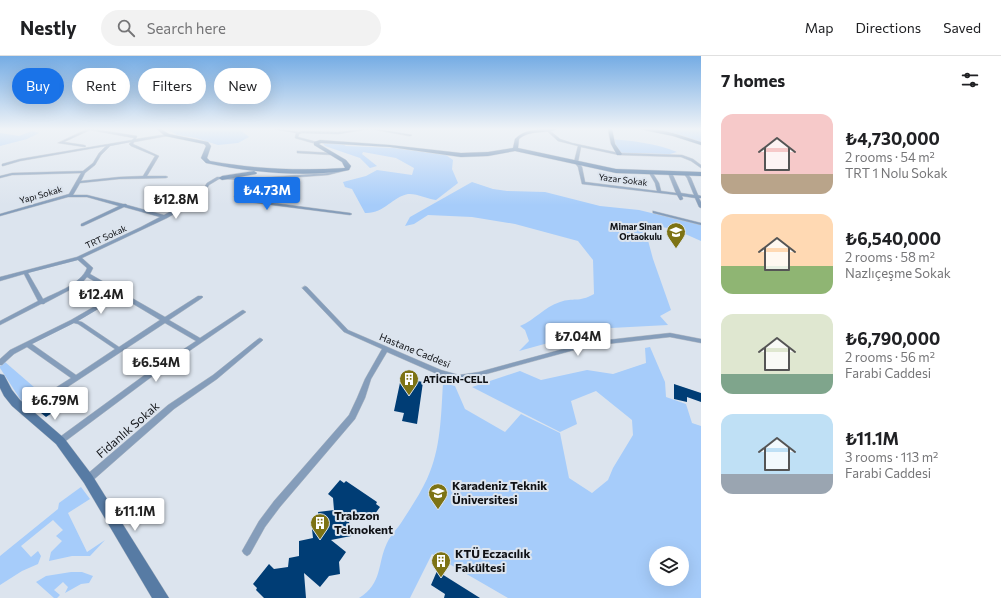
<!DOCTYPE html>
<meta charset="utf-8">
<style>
:root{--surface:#fff;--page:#f2f2f2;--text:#202124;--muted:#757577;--line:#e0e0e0;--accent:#1a73e8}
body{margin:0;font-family:Commissioner,sans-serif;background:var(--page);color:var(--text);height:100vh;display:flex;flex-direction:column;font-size:15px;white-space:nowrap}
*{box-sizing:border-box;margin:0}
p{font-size:13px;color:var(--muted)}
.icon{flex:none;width:22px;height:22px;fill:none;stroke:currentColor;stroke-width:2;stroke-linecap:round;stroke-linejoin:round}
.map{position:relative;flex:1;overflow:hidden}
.side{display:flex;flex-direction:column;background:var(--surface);width:300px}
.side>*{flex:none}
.hud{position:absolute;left:12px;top:12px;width:380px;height:36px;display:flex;gap:8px}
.controls{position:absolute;left:649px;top:490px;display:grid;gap:8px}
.controls a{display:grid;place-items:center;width:40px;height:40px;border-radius:50%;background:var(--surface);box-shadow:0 4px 16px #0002;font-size:20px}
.price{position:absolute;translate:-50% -34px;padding:0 9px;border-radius:4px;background:#fff;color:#222;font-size:13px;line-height:26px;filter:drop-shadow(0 1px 2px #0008)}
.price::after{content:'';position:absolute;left:50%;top:24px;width:12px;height:9px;margin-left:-6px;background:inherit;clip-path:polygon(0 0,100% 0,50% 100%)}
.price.current{background:var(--accent);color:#fff}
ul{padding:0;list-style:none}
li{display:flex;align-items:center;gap:12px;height:100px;padding:0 20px}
li span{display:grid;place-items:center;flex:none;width:112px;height:80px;border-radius:12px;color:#555}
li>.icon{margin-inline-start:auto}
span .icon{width:48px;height:48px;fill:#fffc;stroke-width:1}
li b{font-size:17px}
h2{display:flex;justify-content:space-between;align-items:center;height:48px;padding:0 20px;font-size:17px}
.tag{padding:0 14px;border-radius:18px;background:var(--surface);box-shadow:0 4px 16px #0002;font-size:14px;line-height:36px}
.tag.current{background:var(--accent);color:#fff}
header{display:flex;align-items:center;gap:24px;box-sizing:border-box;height:56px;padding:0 20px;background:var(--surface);border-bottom:1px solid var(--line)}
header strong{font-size:19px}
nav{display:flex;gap:22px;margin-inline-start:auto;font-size:14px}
.search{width:280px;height:36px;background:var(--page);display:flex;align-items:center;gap:10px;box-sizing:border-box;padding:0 14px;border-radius:22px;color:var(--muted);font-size:15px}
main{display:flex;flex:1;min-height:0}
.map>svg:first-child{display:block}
.green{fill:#a6ccfa;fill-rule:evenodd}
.building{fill:#003d75}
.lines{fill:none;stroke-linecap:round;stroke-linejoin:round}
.street-casing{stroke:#bbc2cb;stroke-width:1}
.secondary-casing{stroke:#bbc2cb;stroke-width:1}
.street{fill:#859dba;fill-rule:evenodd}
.secondary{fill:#577ba4;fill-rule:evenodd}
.labels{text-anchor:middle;stroke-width:4;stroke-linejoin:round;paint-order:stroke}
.far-street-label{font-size:9px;fill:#0f1115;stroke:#dce4ee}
.far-poi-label{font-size:9px;font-weight:bold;fill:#0f1115;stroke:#dce4ee;text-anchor:end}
.street-label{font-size:10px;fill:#0f1115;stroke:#dce4ee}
.poi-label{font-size:10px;font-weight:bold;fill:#0f1115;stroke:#dce4ee;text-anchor:start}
.near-street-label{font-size:12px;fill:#0f1115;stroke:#dce4ee}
.near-poi-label{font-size:12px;font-weight:bold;fill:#0f1115;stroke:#dce4ee;text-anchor:start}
</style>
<header>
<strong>Nestly</strong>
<div class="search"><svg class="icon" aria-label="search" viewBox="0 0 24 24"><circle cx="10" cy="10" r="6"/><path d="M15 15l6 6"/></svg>Search here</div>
<nav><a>Map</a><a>Directions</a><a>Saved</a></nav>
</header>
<main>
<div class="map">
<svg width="701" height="542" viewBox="0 0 701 542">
<rect width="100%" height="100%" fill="#dce4ee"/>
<!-- green -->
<g class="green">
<path d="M167 73H239L249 81 238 87 218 89 196 82 177 79Z"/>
<path d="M649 73H701V86Z"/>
<path d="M32 75 39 77 27 83 0 90V77L19 80Z"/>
<path d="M610 83C632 85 656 87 677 96L670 98 618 97Z"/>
<path d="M322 86 341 87 346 90 394 92 446 99 453 104 452 113 458 127 436 144C428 143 416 137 408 138 392 141 384 158 365 157L352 133 345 131 343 126 366 120 377 114 412 119 414 112 396 102 363 96 362 98 377 110 370 112 360 102 325 90Z"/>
<path d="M472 126 493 133 507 135 545 136 600 150 639 154 701 169V185L674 173 655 170 646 177 653 203 671 254 660 260 668 269 611 272 588 276 519 295 529 285 525 274 520 270C535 264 544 251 560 246 574 241 578 247 594 238L593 204 578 185 515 168 472 161 428 159 414 168 405 170 410 161Z"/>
<path d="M650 291 665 326 666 341 686 348 692 367 701 370V542H508L432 498 410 542H359C383 527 377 508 387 487 390 480 397 473 401 467 410 453 420 438 427 423 441 393 441 359 443 327L455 330 465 353 505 376 521 358 560 377 569 422 592 437 608 424 613 412 633 379 632 364 596 335 571 345 577 368 560 376 472 331 520 315 541 324 587 314 613 318 646 307 645 292ZM656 497H682V523H656Z"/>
<path d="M5 306 42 338 30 346H22L0 312V310Z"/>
<path d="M81 431 90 443 68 457 87 496 105 484 90 500H72L49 505 51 496 62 485 56 480 63 474 53 464 21 490 31 501 38 495 41 500 38 508 22 515 0 529V500L58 453 59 447Z"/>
<path d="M71 516H82L93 520 89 527 81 528 65 537 68 531 63 526 54 534 60 539 57 542H54L36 526 46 520Z"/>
</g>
<!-- building -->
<g class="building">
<path d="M401 322 423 326 417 368 402 365 404 357 394 355Z"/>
<path d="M674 328 701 337V346L687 341V346L674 343Z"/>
<path d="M54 342 64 349 46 361 36 353Z"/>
<path d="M340 424 344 427 346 425 377 446 376 448 380 451 369 466 364 462 349 465 351 480 331 484 346 496 339 506 340 518 329 520 320 531 304 517 306 542H264L256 534 257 532 253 528 269 508 274 513 288 511 289 502 299 500V485L313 482 312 473 320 471 318 456 334 454 333 442 328 438Z"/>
<path d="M437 515 480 542H444L445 538 431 529Z"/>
</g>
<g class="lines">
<!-- street casing -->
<g class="street-casing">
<g id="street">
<path d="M87 73H93L137 80 136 83 168 78V80H167L134 86 133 88 159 100 147 120H166L168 121 166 122 119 123 80 127 73 139H87L123 148H126L127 149 164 159 198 141 207 127 217 121 257 122 328 117 347 112H348V114L328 119 257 124 242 133 238 141 243 143 350 157 352 158 350 159 241 145 234 141 239 131 252 124 219 123 209 129 200 143 167 162 82 202 93 212 90 218 165 261 198 240H202L203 241 202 242 169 264 200 282 241 255 243 254 246 256 150 322 63 387 60 388 57 387 56 385 57 383 146 318 196 285 165 267 28 357 25 358 22 357 21 355 22 353 71 322 27 291 14 298 2 309H0V303L10 294 71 264 116 238 87 221 81 228 45 247 44 248H41L0 269V265L38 245 24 218 0 225V221L77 201 141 171 160 161 124 151 83 170H81V168L119 150 87 141H68L0 160V158L69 138 81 117 12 119 0 122V120L12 117 83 115 93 107 99 97 106 90 20 105 3 110H2V108L20 103 132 84 134 82 90 74 64 86 84 89 86 90 85 91 58 87ZM131 86 129 88 131 90 155 100 143 120 119 121 81 125 85 117 95 109 101 99 110 90ZM78 204 87 212C81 228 57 236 43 243L28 217ZM120 240 160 264 119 291 82 266 78 265ZM74 267 78 268 115 293 76 319 32 288Z"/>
<path d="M272 73H278L299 76 302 75 338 76 364 73H370L338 78 302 77 299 78 298 81 317 86V88H316L295 82 296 77Z"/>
<path d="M371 73H376L412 79 410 80Z"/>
<path d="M541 73H548L560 83 572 87 619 97 682 99 693 103 701 109V112L691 105 681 101 619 99 581 91 578 106 582 111 585 126 657 135 655 127 649 117 651 116H652L659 127 661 135 676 137 668 117 670 116 672 117 681 137 694 139 687 122 683 117 686 116 691 122 698 139 701 140V142H699L701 146V152L699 151 695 142 682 140 683 143 681 144H680L677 139 582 128 578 111 574 106 578 90 558 85 546 74Z"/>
<path d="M298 95 332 97 334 98 332 99 297 97V95Z"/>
<path d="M653 155 701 167V169L653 157Z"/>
<path d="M305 230 307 231 348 274 441 314 459 319 479 316 589 286 670 277 701 283V287L670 281 589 290 479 320 459 323 437 318 387 296 371 323 365 342 355 363 280 451 265 471 250 498 247 500 244 498 242 495 259 465 274 445 349 359 357 342 365 323 382 293 344 276 303 233 302 232Z"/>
<path d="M260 282 262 283 263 284 262 285 217 323 174 353 91 426 88 427 85 426 84 423 85 420 168 349 213 319 258 283Z"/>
</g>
</g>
<!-- secondary casing -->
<g class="secondary-casing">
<g id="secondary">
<path d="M157 73H161L169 78 208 86 211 90 207 102 210 105C255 113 299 115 345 112L342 106 314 89V86L320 84 390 89 461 97 488 96 513 92 515 83C525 72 543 73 557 73 550 78 530 73 519 83L518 92 616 113 701 116V120L616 117 515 95 488 100 461 101 390 91 321 87 319 88 346 104 351 110 349 114C308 122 247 116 206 107L201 102 206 90 204 88 165 80Z"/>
<path d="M608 73H612L615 88 622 98 621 99H617L611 88Z"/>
<path d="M639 73C659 71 682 80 701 86V89L673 80Z"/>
<path d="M254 115 257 117 256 118 222 124 219 122 222 120Z"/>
<path d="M0 318 4 319 12 334 20 344 64 382 92 419 169 542H152L84 427 56 388 12 350 4 340 0 332Z"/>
</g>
</g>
<!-- street -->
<use href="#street" class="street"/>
<!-- secondary -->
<use href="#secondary" class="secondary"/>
</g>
<!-- sky -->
<linearGradient id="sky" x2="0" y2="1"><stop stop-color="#75ace4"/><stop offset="0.49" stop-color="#eff3f7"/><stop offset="1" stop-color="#eff3f7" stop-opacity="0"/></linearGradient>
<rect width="701" height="149" fill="url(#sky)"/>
<!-- icons -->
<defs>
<g id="school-pin" transform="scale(1)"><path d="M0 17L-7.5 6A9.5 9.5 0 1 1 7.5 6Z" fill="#7d7315" stroke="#dce4ee"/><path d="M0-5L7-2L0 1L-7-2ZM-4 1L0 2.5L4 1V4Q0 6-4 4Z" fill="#fff"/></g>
<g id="building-pin" transform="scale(1)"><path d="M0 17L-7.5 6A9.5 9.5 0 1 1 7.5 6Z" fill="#7d7315" stroke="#dce4ee"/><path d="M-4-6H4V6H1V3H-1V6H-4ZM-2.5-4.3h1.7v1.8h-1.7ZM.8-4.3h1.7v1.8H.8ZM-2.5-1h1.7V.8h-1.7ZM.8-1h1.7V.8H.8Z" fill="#fff"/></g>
<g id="university-pin" transform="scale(1)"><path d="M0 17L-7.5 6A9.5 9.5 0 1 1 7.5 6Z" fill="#7d7315" stroke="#dce4ee"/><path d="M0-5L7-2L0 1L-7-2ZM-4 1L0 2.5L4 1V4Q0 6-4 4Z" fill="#fff"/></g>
</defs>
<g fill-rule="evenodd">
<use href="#school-pin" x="676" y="176"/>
<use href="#building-pin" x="409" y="323"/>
<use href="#university-pin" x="438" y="437"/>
<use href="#building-pin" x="320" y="467"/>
<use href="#building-pin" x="441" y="505"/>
</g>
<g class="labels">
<!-- far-street labels -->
<g class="far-street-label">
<text transform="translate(623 124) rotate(7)" y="3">Yazar Sokak</text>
<text transform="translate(41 139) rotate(-16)" y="3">Yapı Sokak</text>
<text transform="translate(106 181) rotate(-25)" y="3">TRT Sokak</text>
</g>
<!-- far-poi labels -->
<g class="far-poi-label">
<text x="662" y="174">Mimar Sinan<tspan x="662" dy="10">Ortaokulu</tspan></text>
</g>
<!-- street labels -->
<g class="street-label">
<text transform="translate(415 294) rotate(22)" y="4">Hastane Caddesi</text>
</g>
<!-- poi labels -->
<g class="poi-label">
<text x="423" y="327">ATİGEN-CELL</text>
</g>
<!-- near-street labels -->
<g class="near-street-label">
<text transform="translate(128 374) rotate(-41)" y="4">Fidanlık Sokak</text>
</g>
<!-- near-poi labels -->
<g class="near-poi-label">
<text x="452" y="434">Karadeniz Teknik<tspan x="452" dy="14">Üniversitesi</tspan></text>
<text x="334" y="464">Trabzon<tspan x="334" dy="14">Teknokent</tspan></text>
<text x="455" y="502">KTÜ Eczacılık<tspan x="455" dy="14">Fakültesi</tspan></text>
</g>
</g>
</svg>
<div class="controls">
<a><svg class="icon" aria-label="layers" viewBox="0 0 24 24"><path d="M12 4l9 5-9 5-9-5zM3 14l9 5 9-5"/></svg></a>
</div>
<b class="price current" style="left:267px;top:155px">₺4.73M</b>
<b class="price" style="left:176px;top:164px">₺12.8M</b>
<b class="price" style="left:101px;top:259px">₺12.4M</b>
<b class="price" style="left:578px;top:301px">₺7.04M</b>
<b class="price" style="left:156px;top:327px">₺6.54M</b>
<b class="price" style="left:55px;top:365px">₺6.79M</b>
<b class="price" style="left:135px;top:476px">₺11.1M</b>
<div class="hud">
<a class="tag current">Buy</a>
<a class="tag">Rent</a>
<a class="tag">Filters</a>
<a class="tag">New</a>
</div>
</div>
<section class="side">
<h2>7 homes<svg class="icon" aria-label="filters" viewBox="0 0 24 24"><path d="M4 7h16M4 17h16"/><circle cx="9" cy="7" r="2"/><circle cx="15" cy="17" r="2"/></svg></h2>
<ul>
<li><span style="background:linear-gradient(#f6c9c9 75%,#b9a48a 0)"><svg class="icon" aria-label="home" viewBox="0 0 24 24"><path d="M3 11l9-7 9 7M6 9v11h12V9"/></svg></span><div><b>₺4,730,000</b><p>2 rooms · 54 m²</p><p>TRT 1 Nolu Sokak</p></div></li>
<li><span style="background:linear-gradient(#ffd9b3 65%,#8fb573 0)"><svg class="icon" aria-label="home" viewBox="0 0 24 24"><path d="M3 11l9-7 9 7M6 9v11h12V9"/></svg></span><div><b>₺6,540,000</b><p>2 rooms · 58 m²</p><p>Nazlıçeşme Sokak</p></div></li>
<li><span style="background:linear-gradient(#dfe7d0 75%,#7fa58c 0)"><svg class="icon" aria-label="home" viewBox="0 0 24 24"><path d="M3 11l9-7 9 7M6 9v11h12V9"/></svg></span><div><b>₺6,790,000</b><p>2 rooms · 56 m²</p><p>Farabi Caddesi</p></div></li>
<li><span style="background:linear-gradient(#bfe0f5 75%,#9aa5b1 0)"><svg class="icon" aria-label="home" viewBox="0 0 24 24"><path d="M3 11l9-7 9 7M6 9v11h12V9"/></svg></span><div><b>₺11.1M</b><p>3 rooms · 113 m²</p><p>Farabi Caddesi</p></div></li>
</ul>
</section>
</main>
